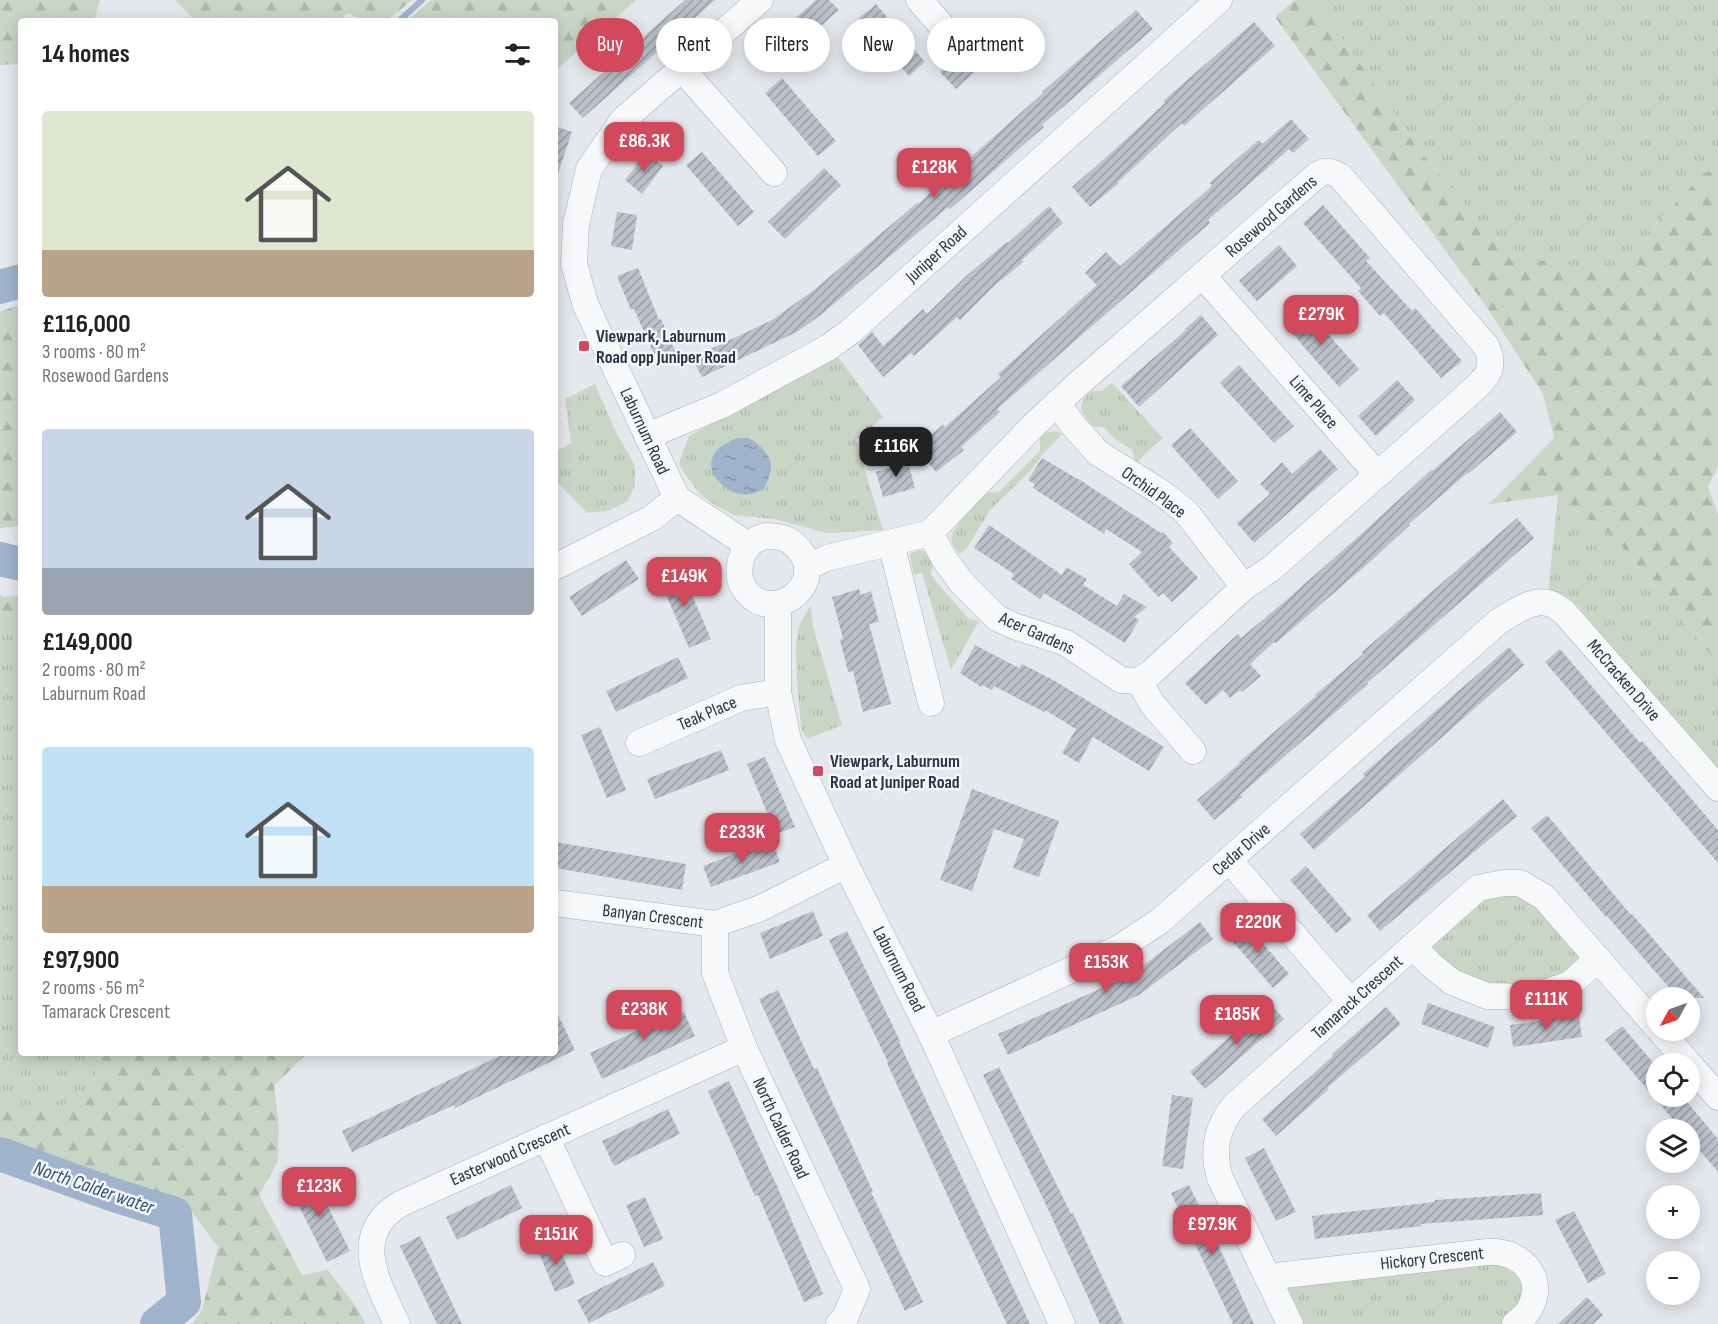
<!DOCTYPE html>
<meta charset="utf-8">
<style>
:root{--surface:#fff;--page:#f2f2f2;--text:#222;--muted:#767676;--accent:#d1495b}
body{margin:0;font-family:"Sofia Sans Condensed",sans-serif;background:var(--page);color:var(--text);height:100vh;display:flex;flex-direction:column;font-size:22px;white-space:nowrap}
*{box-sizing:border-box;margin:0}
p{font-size:20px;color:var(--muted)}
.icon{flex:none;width:33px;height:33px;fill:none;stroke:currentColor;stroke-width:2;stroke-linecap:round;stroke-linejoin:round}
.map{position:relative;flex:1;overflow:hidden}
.details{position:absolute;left:18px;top:18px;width:540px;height:1038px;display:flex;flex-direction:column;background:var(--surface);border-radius:6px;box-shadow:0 3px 15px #0003}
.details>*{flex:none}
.banner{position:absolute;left:576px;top:18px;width:570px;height:54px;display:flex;gap:12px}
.needle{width:39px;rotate:230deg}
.controls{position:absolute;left:1646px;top:987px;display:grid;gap:12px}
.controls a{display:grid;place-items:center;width:54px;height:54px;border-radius:50%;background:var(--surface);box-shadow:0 3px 15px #0003;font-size:30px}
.price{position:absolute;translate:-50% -51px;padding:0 14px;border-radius:12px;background:var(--accent);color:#fff;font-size:20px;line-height:39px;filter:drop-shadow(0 2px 3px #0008)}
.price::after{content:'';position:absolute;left:50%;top:36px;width:18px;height:14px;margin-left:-9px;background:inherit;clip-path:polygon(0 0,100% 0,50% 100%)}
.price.current{background:#222;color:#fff}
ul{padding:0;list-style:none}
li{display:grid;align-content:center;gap:12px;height:318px;padding:0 24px}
li span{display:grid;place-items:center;height:186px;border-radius:6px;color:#555}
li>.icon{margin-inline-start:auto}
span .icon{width:108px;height:108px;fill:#fffc;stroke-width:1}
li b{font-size:26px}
h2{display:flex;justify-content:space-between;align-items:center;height:72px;padding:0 24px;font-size:26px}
.chip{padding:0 21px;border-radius:27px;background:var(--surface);box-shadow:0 3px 15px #0003;font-size:21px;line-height:54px}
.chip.current{background:var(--accent);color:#fff}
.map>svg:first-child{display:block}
.grass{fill:url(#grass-tufts)}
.forest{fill:url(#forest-firs)}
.water{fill:url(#water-ripples)}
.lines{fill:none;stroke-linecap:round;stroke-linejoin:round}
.stream{stroke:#9fb4cc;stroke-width:6}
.river{stroke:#9fb4cc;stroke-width:34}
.building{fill:url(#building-hatch)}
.minor-casing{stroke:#a9aeb7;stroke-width:27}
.minor{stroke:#f7f8fa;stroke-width:26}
.poi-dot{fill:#d1495b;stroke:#f4f6f9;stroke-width:2}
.labels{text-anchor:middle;stroke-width:5;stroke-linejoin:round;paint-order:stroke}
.street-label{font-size:18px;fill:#2b3445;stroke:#f4f6f9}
.poi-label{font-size:18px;font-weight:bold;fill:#2b3445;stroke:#f4f6f9;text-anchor:start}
.water-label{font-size:20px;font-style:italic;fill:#34527a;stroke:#f4f6f9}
</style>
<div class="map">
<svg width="1718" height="1324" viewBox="0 0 1718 1324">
<defs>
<pattern id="grass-tufts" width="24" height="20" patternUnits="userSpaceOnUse" patternTransform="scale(1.5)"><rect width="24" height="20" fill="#c9d6c5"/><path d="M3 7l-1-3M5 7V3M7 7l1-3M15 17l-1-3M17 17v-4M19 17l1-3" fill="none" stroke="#adb8ab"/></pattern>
<pattern id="forest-firs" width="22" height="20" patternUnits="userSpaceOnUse" patternTransform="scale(1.5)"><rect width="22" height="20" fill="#c9d6c5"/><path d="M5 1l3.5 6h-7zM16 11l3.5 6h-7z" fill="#adb8ab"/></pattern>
<pattern id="water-ripples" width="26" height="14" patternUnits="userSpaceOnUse" patternTransform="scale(1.5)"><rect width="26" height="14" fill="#9fb4cc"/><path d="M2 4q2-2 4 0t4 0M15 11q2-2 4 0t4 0" fill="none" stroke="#8293a7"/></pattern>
<pattern id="building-hatch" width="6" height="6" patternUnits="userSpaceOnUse" patternTransform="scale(1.5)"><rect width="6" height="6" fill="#bbc0ca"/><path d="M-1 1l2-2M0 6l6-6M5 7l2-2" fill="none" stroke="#989da6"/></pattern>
</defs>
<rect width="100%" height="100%" fill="#e4e7ec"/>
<!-- grass -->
<g class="grass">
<path d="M1316 0H1718V168L1704 173 1656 224 1625 269 1580 266 1523 258 1488 232 1423 155Z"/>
<path d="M838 357 883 417 856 440 883 530 828 533 774 519 734 515 716 506 700 494 684 473 679 463 689 436Z"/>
<path d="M1112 383 1163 438 1146 453 1138 462 1135 460 1132 450 1114 438 1104 427H1094C1081 412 1074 406 1092 391H1102Z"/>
<path d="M595 384 616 432 635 465V486L627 502 607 511 587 513 555 480V451L571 444 565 399Z"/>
<path d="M1056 431 1062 434 1042 455 1033 468 991 509 966 549 959 554C954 546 950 542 952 533L967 513 987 493 999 492 1040 451V438L1046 433Z"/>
<path d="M1558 495 1617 540 1718 664V770L1577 605 1548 594Z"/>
<path d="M920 550 925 552 933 563 931 574 937 583 968 618 979 621 951 670 922 573 914 575 910 556 911 553Z"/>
<path d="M811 606 813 627 842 725 807 739 801 728C800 702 792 650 799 627 802 619 806 613 811 606Z"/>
<path d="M0 611 21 621V1053H99L95 1087 62 1106 28 1114 0 1103Z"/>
<path d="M1520 883 1598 959 1570 984 1487 996 1414 947 1478 888Z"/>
<path d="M1496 1251 1531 1274 1515 1324H1290L1267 1277Z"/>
</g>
<!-- forest -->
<g class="forest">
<path d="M0 0H100L94 21H21V64L0 65Z"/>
<path d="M175 0H412C383 24 384 27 347 13L341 21H196Z"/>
<path d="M431 0H636L555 71V21H407Z"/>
<path d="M1295 0H1316L1423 155 1488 232 1523 258 1580 266 1625 269 1656 224 1704 173 1718 168V467L1708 487 1718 514V664L1617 540 1558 495 1489 504 1554 438 1543 394 1488 309 1275 17Z"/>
<path d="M21 304V526L0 528V312Z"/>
<path d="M0 594 3 597 21 595V621L0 611Z"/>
<path d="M99 1053H307L274 1086 279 1127 278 1161 259 1195 302 1275 328 1270 357 1308 366 1324H192L202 1310 218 1247 191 1211 139 1194 0 1141V1103L28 1114 62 1106 95 1087Z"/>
</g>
<!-- water -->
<path class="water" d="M737 438C738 438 746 438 747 438 757 441 771 455 771 466 771 474 767 482 764 489 760 491 755 494 751 494 731 498 702 475 714 454 720 445 729 442 737 438Z"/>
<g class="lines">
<!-- stream -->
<g class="stream">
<path d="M350 21H353"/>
<path d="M399 21 422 0"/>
</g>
<!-- river -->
<g class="river">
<path d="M0 287 21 281"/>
<path d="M0 559 21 564"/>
<path d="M0 1154 114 1195 175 1214 184 1302 157 1324"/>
</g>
</g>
<!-- building -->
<g class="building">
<path d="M685 0H715L583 118 569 103Z"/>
<path d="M816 0H829L839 10 781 61 766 44Z"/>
<path d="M876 4 925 62 909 76 859 18Z"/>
<path d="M1136 10 1153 29 1042 125 1044 127 950 209 948 207 822 314 797 332 702 377 692 358 772 320 814 290 917 203 918 204 1043 93 1042 92Z"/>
<path d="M997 19 1013 36 956 89 940 72Z"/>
<path d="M1254 22 1275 46 1184 126 1182 123 1118 182 1119 183 1090 207 1072 187 1112 152 1165 103 1163 101Z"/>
<path d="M782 78 836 141 818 156 765 93Z"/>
<path d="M1291 119 1309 139 1293 153 1289 149 1208 220 1210 223 997 409 1000 412 961 447 964 450 936 472 915 447 943 425 945 427 1001 377 998 374 1097 285 1085 273 1106 252 1120 266 1212 186 1210 183 1240 156 1259 140 1262 144Z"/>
<path d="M555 126 572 132 558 173H555Z"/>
<path d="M702 152 754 212 738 226 686 165Z"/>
<path d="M646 153 663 166 642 194 625 180Z"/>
<path d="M824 168 841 185 785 239 768 222Z"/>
<path d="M1323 205 1370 258 1366 261 1412 311 1415 308 1462 361 1441 378 1384 313 1380 316 1358 291 1361 288 1303 223Z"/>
<path d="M1049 206 1063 223 1022 260 1023 262 994 286 960 320 957 317 914 356 911 353 883 377 858 345 872 332 883 346 923 309 927 314 966 276 1007 242 1008 243Z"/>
<path d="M617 212 637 215 632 250 611 246Z"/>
<path d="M1279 245 1297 266 1257 301 1239 281Z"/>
<path d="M638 268 659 320 661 319 676 353 657 361 634 309 631 310 617 276Z"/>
<path d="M1303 306 1359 369 1339 387 1283 323Z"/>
<path d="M1201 315 1218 335 1139 407 1121 386 1186 330 1185 329Z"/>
<path d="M1239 365 1294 426 1274 443 1220 383Z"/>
<path d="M1397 380 1415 400 1376 436 1358 416Z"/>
<path d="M1500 412 1517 432 1468 474 1467 473 1409 524 1410 525 1371 561 1276 643 1274 642 1250 664 1261 676 1242 692 1240 690 1230 698 1223 690 1206 705 1185 683 1238 634 1241 638 1284 602 1368 528 1431 470 1432 471Z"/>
<path d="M1190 428 1238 481 1218 499 1171 445Z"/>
<path d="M1320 449 1338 469 1254 543 1237 523 1270 494 1260 484 1282 462 1292 474Z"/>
<path d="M906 455 915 488 883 497 876 472 889 468Z"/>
<path d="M1042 458 1083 482 1161 533 1163 532 1173 543 1169 547 1198 578 1172 602 1163 593 1158 597 1129 564 1142 552 1106 529 1104 534 1033 488 1035 484 1028 480Z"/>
<path d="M1517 518 1534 538 1367 683 1368 684 1240 795 1242 797 1214 820 1197 800 1240 763 1239 762 1316 696 1315 695 1363 654 1362 652Z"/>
<path d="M989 525 1062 575 1066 567 1087 579 1083 585 1117 606 1124 594 1147 607 1134 617 1139 620 1125 643 1044 593 1040 599 1011 579 1014 574 974 548Z"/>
<path d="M626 560 639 579 582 616 569 597Z"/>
<path d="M680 567 711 639 689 648 658 576Z"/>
<path d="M859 589 861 595 871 591 879 622 869 624 891 704 863 712 853 671 848 672 840 640 843 639 832 597Z"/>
<path d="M975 645 1019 668 1022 664 1053 680 1164 747 1149 771 1093 737 1079 763 1062 753 1076 729 1045 710 1044 712 994 686 992 690 982 685 981 687 960 673Z"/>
<path d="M1509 647 1524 665 1314 850 1300 834 1365 777 1363 774Z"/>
<path d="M1560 649 1640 743 1642 741 1718 830V863L1545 662Z"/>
<path d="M678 657 688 678 616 712 606 691Z"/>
<path d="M600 727 626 790 607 798 581 735Z"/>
<path d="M721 750 729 770 655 799 647 779Z"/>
<path d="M765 757 795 827 776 834 747 764Z"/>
<path d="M972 789 1059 821 1039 877 1013 868 1024 839 994 829 972 891 940 880Z"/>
<path d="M1503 799 1517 816 1380 931 1367 915Z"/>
<path d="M1547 815 1631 915 1632 914 1704 998H1678L1607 916 1606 917 1531 828Z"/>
<path d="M772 840 780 862 711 887 703 866Z"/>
<path d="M555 842 686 864 682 890 555 868Z"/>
<path d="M1306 866 1352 920 1336 933 1290 880Z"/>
<path d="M813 911 823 936 770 959 760 933Z"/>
<path d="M1243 920 1289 974 1273 988 1226 934Z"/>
<path d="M1200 922 1213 939 1139 995 1008 1055 998 1034 1131 975Z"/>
<path d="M847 931 900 1041 899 1042 1030 1324H1007L972 1249 887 1063 888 1062 829 940Z"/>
<path d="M778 990 814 1069 817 1068 873 1192H871L923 1302 905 1311 759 999Z"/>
<path d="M661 998 670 1018 684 1012 695 1036 602 1079 590 1053 655 1022 647 1004Z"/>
<path d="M1269 1002 1284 1019 1205 1089 1190 1072Z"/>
<path d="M1428 1003 1495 1027 1488 1048 1421 1024Z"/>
<path d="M1386 1007 1401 1024 1327 1088 1329 1089 1276 1136 1262 1119 1333 1056 1332 1054Z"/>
<path d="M555 1009 575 1050 455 1108 454 1105 352 1152 342 1131 506 1053H555Z"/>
<path d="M1579 1016 1582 1037 1513 1047 1510 1025Z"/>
<path d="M1622 1026 1656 1066V1096H1682L1718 1139V1172L1689 1138V1130H1682L1605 1040Z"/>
<path d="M999 1067 1071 1214 1073 1213 1124 1324H1100L1048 1209 983 1075Z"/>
<path d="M729 1081 777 1186 823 1294 804 1302 758 1195 755 1196 708 1091Z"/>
<path d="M1172 1095 1193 1098 1183 1169 1162 1166Z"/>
<path d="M668 1109 680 1134 614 1166 602 1141Z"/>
<path d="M1264 1148 1296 1212 1276 1221 1245 1158Z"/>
<path d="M311 1173 350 1251 327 1262 288 1184Z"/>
<path d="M511 1185 522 1208 457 1240 446 1217Z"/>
<path d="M1189 1185 1220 1249 1254 1324H1233L1171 1193Z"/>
<path d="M1541 1193 1543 1215 1420 1224 1421 1226 1315 1239 1312 1216 1435 1202V1200Z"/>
<path d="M645 1197 663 1239 644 1247 626 1205Z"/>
<path d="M1574 1211 1606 1274 1588 1283 1555 1220Z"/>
<path d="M420 1236 462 1324H437L400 1246Z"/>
<path d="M556 1240 575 1284 555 1292 537 1248Z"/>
<path d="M653 1262 665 1286 589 1323 577 1300Z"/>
<path d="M1587 1297 1603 1315 1593 1324H1558Z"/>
</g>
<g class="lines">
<!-- minor casing -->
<g class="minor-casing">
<g id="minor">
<path d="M919 0 941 25"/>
<path d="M681 68 774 173"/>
<path d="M1203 276 1377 474"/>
<path d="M1057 403 1073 425 1098 453 1162 493 1186 512 1244 587"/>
<path d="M647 436 722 405 829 347 851 331 1219 0"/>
<path d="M765 536C781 536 791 538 801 552 826 587 769 627 744 588 736 576 739 556 749 545 753 540 759 538 765 536Z"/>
<path d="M891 543 931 703"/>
<path d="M748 545 677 498 586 306 574 264 576 224 589 169 623 120 760 0"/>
<path d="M555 567 652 518 677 498"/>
<path d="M807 567 827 558 930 533 1033 426 1077 385 1317 175C1327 169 1331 171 1341 177L1486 346C1499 372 1481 382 1463 399L1272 568 1244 587 1152 672 1139 681 1121 680 1066 643 1014 626 997 618 962 583 945 560 930 533"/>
<path d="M778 604V692L788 740 846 865 931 1034 1062 1324"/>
<path d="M1139 681 1153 705 1193 751"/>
<path d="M639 743 741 698 778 692"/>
<path d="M1229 860 1351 1002"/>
<path d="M555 903 715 924 761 908 846 865"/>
<path d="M715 924V973L744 1048 857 1289 845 1318 839 1324"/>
<path d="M1414 947 1430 964 1452 982 1487 996 1533 997 1570 984 1598 959"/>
<path d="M1660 1030 1689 1064"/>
<path d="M931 1034 1119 948 1160 921 1498 622C1512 613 1534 597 1551 604 1556 606 1560 609 1564 612L1718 788"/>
<path d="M1689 1064 1718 1097"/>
<path d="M546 1137 605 1263 622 1255"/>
<path d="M1267 1277 1487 1252C1518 1249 1546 1275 1531 1306 1528 1314 1521 1319 1515 1324"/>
<path d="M397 1324C378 1283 349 1236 400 1204L744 1048"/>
<path d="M1290 1324 1220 1178C1212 1151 1216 1128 1234 1106L1478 888 1504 883H1520L1544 897 1656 1026"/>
</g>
</g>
<!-- minor -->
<use href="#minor" class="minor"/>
</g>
<!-- markers -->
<g class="poi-dot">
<rect x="578" y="340" width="12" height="12" rx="3"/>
<rect x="812" y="765" width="12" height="12" rx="3"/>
</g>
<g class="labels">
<!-- street labels -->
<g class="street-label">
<text transform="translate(1271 216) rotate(-41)" y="6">Rosewood Gardens</text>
<text transform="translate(936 254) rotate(-42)" y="6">Juniper Road</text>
<text transform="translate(1314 402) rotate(49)" y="6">Lime Place</text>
<text transform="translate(645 431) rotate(65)" y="6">Laburnum Road</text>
<text transform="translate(1154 492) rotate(36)" y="6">Orchid Place</text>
<text transform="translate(1037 633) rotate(24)" y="6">Acer Gardens</text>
<text transform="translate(1624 680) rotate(49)" y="6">McCracken Drive</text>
<text transform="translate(707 713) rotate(-23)" y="6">Teak Place</text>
<text transform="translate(1241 849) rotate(-41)" y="6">Cedar Drive</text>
<text transform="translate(653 916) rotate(7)" y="6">Banyan Crescent</text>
<text transform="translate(899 969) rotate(63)" y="6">Laburnum Road</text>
<text transform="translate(1357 997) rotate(-42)" y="6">Tamarack Crescent</text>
<text transform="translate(781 1128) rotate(65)" y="6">North Calder Road</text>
<text transform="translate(510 1154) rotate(-24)" y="6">Easterwood Crescent</text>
<text transform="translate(1432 1258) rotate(-6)" y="6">Hickory Crescent</text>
</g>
<!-- poi labels -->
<g class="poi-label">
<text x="596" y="342">Viewpark, Laburnum<tspan x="596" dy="21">Road opp Juniper Road</tspan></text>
<text x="830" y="767">Viewpark, Laburnum<tspan x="830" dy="21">Road at Juniper Road</tspan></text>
</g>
<!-- water labels -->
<g class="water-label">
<text transform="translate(94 1187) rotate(19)" y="7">North Calder water</text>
</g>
</g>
</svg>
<div class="controls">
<a><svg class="needle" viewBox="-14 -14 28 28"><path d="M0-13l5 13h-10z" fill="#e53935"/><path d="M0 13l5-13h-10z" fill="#767676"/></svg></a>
<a><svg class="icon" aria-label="locate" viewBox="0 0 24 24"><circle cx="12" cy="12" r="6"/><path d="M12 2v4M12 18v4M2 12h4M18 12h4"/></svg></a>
<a><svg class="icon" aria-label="layers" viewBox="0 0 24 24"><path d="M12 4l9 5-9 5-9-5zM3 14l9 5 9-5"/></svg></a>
<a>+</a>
<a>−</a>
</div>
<b class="price" style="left:644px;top:173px">£86.3K</b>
<b class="price" style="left:934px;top:199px">£128K</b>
<b class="price" style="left:1321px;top:346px">£279K</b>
<b class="price current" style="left:896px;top:478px">£116K</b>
<b class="price" style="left:684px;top:608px">£149K</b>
<b class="price" style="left:742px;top:864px">£233K</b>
<b class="price" style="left:1258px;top:954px">£220K</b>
<b class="price" style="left:1106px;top:994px">£153K</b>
<b class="price" style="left:1546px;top:1031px">£111K</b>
<b class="price" style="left:644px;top:1041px">£238K</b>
<b class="price" style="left:1237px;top:1046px">£185K</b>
<b class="price" style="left:319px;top:1218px">£123K</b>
<b class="price" style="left:1212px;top:1256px">£97.9K</b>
<b class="price" style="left:556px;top:1266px">£151K</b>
<div class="banner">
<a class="chip current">Buy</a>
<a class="chip">Rent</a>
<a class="chip">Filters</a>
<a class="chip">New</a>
<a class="chip">Apartment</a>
</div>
<section class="details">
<h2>14 homes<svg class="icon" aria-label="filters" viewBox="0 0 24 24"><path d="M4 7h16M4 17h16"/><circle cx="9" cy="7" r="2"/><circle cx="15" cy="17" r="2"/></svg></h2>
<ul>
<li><span style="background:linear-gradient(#dfe7d0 75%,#b9a48a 0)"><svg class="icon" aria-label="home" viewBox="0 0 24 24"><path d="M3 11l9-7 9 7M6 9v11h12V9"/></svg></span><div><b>£116,000</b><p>3 rooms · 80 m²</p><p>Rosewood Gardens</p></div></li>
<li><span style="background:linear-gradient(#c9d6e8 75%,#9aa5b1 0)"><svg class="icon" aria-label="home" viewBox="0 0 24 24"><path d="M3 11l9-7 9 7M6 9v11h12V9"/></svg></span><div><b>£149,000</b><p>2 rooms · 80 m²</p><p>Laburnum Road</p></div></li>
<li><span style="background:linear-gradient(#bfe0f5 75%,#b9a48a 0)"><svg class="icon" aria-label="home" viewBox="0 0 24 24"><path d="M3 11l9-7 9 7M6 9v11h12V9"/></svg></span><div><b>£97,900</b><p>2 rooms · 56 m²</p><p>Tamarack Crescent</p></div></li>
</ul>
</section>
</div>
